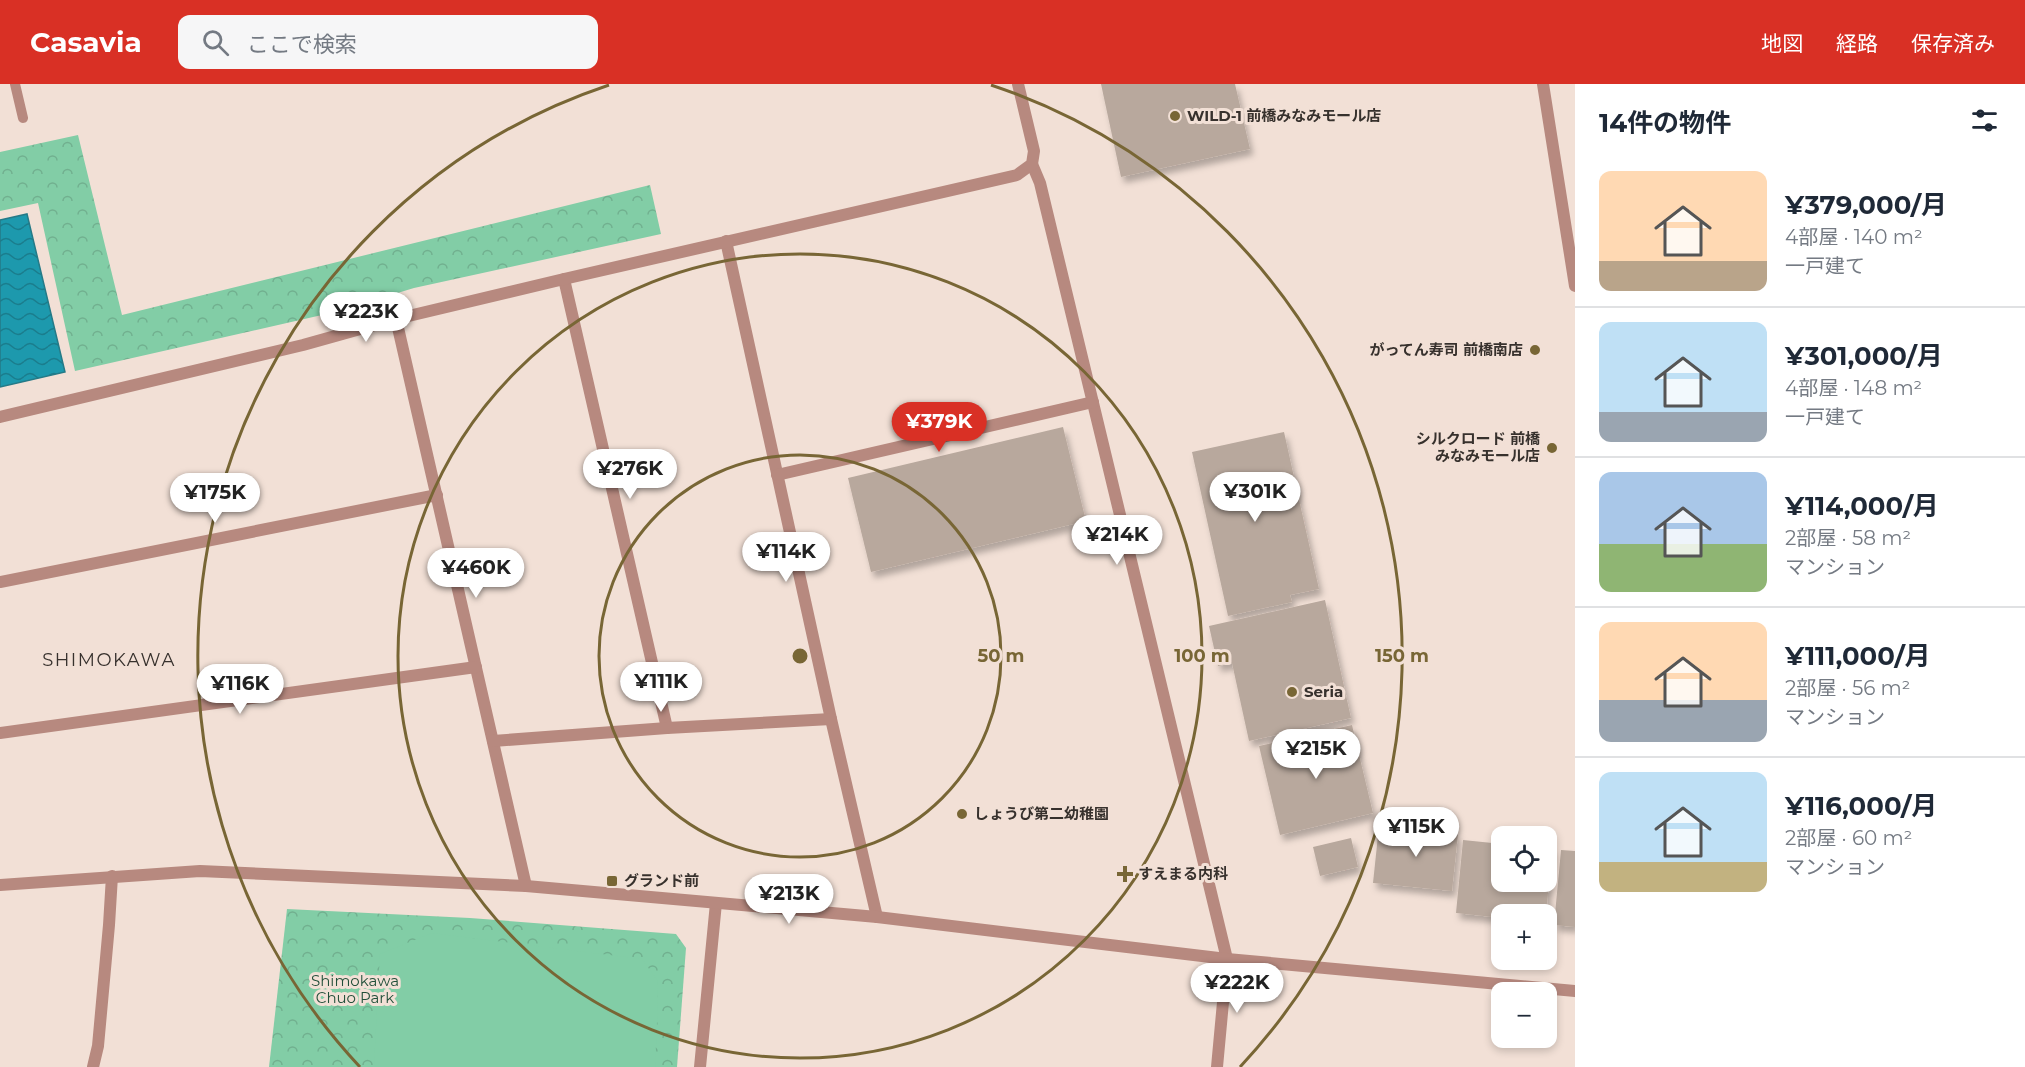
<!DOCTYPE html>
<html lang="ja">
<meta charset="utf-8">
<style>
:root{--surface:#fff;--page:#f6f6f7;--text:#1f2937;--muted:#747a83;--line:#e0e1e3;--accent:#d93025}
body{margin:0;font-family:Montserrat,"Noto Sans JP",sans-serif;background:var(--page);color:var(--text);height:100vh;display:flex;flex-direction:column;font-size:22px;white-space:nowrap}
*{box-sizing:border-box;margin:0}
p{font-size:20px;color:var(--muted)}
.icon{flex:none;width:33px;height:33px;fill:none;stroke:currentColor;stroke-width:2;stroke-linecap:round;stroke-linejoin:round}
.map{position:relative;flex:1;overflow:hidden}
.side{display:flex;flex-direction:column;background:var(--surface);width:450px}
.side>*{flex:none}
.tools{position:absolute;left:1491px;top:742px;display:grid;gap:12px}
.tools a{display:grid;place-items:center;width:66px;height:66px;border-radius:12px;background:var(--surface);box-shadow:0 3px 9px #0003;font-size:30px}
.price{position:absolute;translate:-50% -51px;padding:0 14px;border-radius:21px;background:#fff;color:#222;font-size:20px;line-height:39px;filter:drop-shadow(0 2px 3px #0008)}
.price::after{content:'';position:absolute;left:50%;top:36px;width:18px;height:14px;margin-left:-9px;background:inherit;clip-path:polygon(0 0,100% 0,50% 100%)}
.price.active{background:var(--accent);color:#fff}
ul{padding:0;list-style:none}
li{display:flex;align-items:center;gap:18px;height:150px;padding:0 24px}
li+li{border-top:2px solid var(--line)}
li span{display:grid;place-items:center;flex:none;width:168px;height:120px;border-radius:12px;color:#555}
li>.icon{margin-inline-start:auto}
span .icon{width:72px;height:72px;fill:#fffc;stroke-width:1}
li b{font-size:26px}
h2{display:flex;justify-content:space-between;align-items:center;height:72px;padding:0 24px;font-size:26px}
header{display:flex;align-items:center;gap:36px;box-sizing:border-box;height:84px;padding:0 30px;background:var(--accent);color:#fff}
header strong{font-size:28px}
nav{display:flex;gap:33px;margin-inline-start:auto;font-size:21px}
.search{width:420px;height:54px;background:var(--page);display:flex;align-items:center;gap:15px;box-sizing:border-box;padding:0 21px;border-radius:12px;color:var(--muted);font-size:22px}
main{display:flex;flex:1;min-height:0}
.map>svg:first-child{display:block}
.forest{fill:url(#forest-crowns)}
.garden{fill:#82cda6}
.water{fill:url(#water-waves);stroke:#257a87;stroke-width:1.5}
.building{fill:#b8a89d;filter:url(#shadow)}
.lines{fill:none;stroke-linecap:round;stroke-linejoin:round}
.service{stroke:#b7897f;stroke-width:10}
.minor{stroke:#b7897f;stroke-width:12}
.tertiary{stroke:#b7897f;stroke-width:12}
.ring{fill:none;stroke:#786635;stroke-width:3}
.poi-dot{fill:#786635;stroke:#f2e0d6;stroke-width:2}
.labels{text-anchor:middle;stroke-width:6;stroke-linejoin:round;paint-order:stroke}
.poi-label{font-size:15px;font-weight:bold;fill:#37312d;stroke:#f2e0d6;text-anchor:start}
.park-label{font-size:15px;fill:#214f39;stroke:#f2e0d6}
.quarter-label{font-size:18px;letter-spacing:1.5px;fill:#37312d;stroke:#f2e0d6}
.centre{fill:#786635;stroke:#f2e0d6;stroke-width:3}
.ring-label{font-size:18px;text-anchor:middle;font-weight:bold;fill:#786635;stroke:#f2e0d6;stroke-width:6;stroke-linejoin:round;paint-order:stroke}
</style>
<header>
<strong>Casavia</strong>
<div class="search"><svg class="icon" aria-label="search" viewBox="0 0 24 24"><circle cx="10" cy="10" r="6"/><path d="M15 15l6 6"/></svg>ここで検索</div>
<nav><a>地図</a><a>経路</a><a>保存済み</a></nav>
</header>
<main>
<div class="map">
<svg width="1575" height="983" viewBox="0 0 1575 983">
<defs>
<pattern id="forest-crowns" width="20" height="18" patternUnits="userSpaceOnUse" patternTransform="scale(1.5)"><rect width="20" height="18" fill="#82cda6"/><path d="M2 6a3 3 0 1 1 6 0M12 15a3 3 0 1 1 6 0" fill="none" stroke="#71b08f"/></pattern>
<pattern id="water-waves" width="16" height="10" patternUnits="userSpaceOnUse" patternTransform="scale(1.5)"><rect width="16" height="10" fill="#1d99ad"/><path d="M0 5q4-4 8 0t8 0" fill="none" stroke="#1a7d8d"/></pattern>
<filter id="shadow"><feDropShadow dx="3.5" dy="6" stdDeviation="3" flood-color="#0004"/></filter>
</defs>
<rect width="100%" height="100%" fill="#f2e0d6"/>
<!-- forest -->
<g class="forest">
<path d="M78 51 122 231 650 101 661 150 414 204 335 228 75 287 38 119 0 127V68Z"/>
<path d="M287 825 470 834 676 850 686 864 677 983H269Z"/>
</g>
<!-- garden -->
<path class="garden" d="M432 849 642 875 657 896 658 915 655 983H374L380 870Z"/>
<!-- water -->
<path class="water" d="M27 130 65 288 0 303V136Z"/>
<!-- building -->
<g class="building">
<path d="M1101 0H1235L1250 65 1121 93Z"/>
<path d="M1063 343 1086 437 871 488 848 394Z"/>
<path d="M1284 348 1319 505 1290 511 1292 518 1228 532 1192 368Z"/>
<path d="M1325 516 1351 634 1249 657 1232 579 1218 582 1209 542Z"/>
<path d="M1352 641 1373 729 1280 751 1259 662Z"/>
<path d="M1379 742 1458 750 1452 807 1373 799Z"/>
<path d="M1351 754 1358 783 1320 792 1313 763Z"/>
<path d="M1463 756 1502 760V798H1546V764L1552 765 1546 831H1502V834L1456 829Z"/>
<path d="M1561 766 1575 767V843L1554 841Z"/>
</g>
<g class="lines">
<!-- service -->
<path class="service" d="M15 0 23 34"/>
<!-- minor -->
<g class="minor">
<path d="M1032 80 1040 99 1227 875 1217 983"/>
<path d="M726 157 831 635 877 833"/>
<path d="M564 195 667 644"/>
<path d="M396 235 526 802"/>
<path d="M0 333 303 261 396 235 564 195 1017 91 1032 80 1034 67 1018 0"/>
<path d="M777 391 1093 318"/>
<path d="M0 498 437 411"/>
<path d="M0 649 476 583"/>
<path d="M493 657 667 644 831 635"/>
<path d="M93 983 98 962 109 841 112 792"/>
<path d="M700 983 716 819"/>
</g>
<!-- tertiary -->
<g class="tertiary">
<path d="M1543 0 1575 202"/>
<path d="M0 801 200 787 526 802 877 833 1227 875 1575 907"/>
</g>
</g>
<!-- distance rings -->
<g class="ring">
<circle cx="800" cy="572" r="201"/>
<circle cx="800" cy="572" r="402"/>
<path d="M360 983A602 602 0 0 1 609 1M991 1A602 602 0 0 1 1240 983"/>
</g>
<!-- markers -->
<g class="poi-dot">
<circle cx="1175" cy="32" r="6"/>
<circle cx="1535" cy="266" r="6"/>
<circle cx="1552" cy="364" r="6"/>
<circle cx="1292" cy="608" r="6"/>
<circle cx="962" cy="730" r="6"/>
<path d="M1122 781h6v6h6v6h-6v6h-6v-6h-6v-6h6z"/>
<rect x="606" y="791" width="12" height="12" rx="3"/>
</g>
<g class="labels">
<!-- poi labels -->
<g class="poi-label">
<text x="1187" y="37">WILD-1 前橋みなみモール店</text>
<text x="1523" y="271" text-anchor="end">がってん寿司 前橋南店</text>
<text x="1540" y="360" text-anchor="end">シルクロード 前橋<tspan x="1540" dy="17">みなみモール店</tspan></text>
<text x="1304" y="613">Seria</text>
<text x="974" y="735">しょうび第二幼稚園</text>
<text x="1138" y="795">すえまる内科</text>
<text x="624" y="802">グランド前</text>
</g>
<!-- park labels -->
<g class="park-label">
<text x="355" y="902">Shimokawa<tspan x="355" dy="17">Chuo Park</tspan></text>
</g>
<!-- quarter labels -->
<g class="quarter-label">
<text x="109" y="582">SHIMOKAWA</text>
</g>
</g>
<circle cx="800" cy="572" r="9" class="centre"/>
<g class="ring-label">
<text x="1001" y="578">50 m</text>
<text x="1202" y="578">100 m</text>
<text x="1402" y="578">150 m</text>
</g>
</svg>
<div class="tools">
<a><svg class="icon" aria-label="locate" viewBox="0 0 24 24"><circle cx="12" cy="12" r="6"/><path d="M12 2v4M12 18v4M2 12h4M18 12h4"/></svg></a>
<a>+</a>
<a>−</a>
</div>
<b class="price" style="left:366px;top:259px">¥223K</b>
<b class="price active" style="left:939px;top:369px">¥379K</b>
<b class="price" style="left:630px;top:416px">¥276K</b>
<b class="price" style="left:1255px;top:439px">¥301K</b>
<b class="price" style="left:215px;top:440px">¥175K</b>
<b class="price" style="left:1117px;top:482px">¥214K</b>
<b class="price" style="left:786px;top:499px">¥114K</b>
<b class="price" style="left:476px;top:515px">¥460K</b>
<b class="price" style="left:661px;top:629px">¥111K</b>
<b class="price" style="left:240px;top:631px">¥116K</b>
<b class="price" style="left:1316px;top:696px">¥215K</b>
<b class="price" style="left:1416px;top:774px">¥115K</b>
<b class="price" style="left:789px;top:841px">¥213K</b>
<b class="price" style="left:1237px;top:930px">¥222K</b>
</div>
<section class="side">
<h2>14件の物件<svg class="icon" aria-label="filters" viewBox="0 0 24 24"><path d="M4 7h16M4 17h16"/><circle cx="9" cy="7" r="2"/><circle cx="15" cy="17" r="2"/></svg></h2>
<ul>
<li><span style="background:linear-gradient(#ffd9b3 75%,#b9a48a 0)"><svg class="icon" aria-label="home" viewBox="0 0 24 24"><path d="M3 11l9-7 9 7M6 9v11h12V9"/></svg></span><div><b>¥379,000/月</b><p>4部屋 · 140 m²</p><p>一戸建て</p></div></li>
<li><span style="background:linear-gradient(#bfe0f5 75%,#9aa5b1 0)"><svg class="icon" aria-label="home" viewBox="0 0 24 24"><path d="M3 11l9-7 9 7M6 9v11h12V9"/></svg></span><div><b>¥301,000/月</b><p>4部屋 · 148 m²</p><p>一戸建て</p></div></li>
<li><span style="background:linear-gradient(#a9c7e8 60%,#8fb573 0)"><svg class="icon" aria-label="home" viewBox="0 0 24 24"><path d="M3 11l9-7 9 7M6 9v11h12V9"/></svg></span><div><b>¥114,000/月</b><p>2部屋 · 58 m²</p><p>マンション</p></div></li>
<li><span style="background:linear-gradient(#ffd9b3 65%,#9aa5b1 0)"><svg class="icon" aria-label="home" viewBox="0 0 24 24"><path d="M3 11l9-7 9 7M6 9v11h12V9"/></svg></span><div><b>¥111,000/月</b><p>2部屋 · 56 m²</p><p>マンション</p></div></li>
<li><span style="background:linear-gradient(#bfe0f5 75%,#c2b280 0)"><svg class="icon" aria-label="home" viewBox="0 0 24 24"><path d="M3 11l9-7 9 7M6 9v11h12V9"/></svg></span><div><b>¥116,000/月</b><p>2部屋 · 60 m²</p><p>マンション</p></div></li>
</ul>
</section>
</main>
